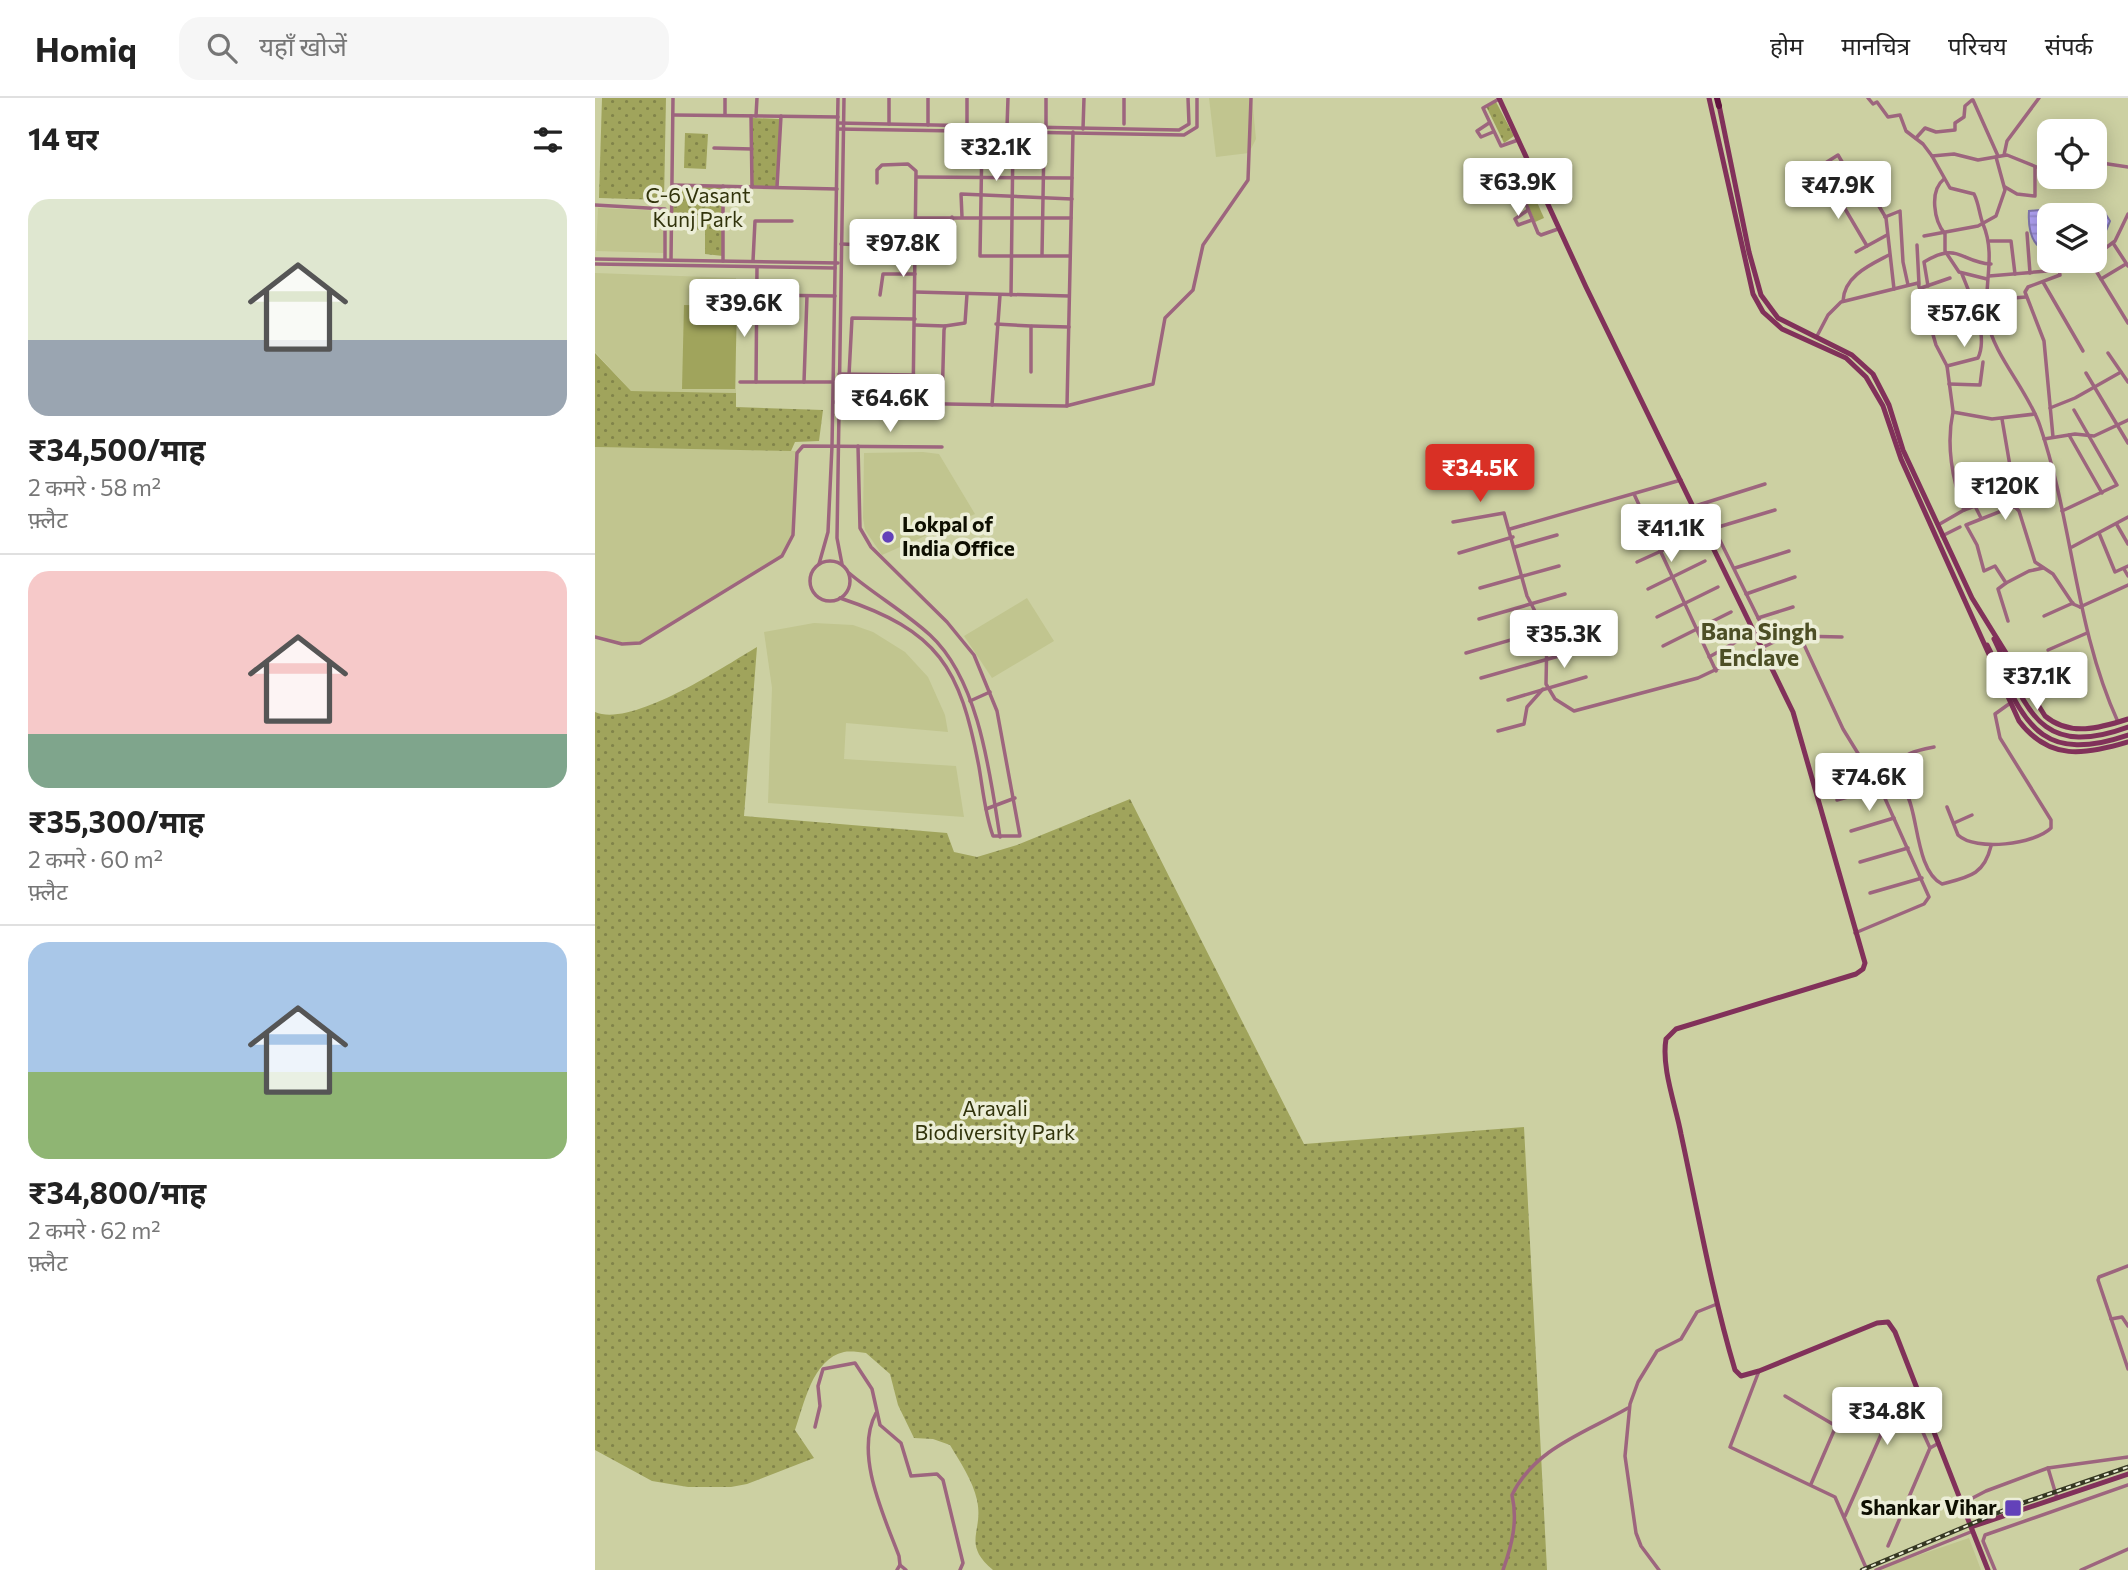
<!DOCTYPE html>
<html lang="hi">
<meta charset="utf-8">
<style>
:root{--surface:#fff;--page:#f6f6f6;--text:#222;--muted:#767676;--line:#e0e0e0;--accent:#d93025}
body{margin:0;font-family:Commissioner,"Noto Sans Devanagari",sans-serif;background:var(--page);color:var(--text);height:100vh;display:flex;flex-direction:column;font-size:26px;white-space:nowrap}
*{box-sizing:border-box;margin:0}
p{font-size:23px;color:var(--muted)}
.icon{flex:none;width:38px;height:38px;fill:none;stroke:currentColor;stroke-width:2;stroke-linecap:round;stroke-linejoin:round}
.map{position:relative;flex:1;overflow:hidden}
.details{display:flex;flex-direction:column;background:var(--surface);width:595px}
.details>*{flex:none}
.fabs{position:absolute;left:1442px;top:21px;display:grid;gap:14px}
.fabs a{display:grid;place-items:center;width:70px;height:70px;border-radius:14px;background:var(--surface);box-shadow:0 4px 18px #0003;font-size:35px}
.price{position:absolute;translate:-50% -60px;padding:0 16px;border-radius:7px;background:#fff;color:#222;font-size:23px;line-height:46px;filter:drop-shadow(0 2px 4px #0008)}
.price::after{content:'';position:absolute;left:50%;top:42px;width:21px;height:16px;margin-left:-10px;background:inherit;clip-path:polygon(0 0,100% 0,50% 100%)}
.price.on{background:var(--accent);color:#fff}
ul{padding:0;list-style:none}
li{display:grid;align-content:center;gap:14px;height:371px;padding:0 28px}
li+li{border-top:2px solid var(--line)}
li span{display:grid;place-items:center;height:217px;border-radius:21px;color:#555}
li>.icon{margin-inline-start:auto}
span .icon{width:126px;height:126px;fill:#fffc;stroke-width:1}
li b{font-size:30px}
h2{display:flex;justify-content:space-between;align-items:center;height:84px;padding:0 28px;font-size:30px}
header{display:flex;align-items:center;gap:42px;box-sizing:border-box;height:98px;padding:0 35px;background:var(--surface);border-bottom:2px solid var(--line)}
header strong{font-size:33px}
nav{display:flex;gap:38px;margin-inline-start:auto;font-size:24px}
.search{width:490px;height:63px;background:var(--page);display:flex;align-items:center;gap:18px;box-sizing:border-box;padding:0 24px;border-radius:21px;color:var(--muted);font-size:26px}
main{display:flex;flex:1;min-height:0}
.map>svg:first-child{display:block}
.built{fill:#c1c58f}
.green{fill:#a0a45c}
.park{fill:url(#park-dots)}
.water{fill:url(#water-rules);stroke:#7e74a9;stroke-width:2}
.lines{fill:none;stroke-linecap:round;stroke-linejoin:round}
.street{stroke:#9d657e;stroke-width:3.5}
.secondary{stroke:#81315a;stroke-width:5}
.primary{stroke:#61133f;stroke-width:6}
.rail-casing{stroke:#363723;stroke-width:4.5}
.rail{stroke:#eceed7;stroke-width:2;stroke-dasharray:5;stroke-linecap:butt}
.poi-dot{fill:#6341b9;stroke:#eceed7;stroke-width:2.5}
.labels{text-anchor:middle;stroke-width:7;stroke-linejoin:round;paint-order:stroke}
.park-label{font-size:21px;fill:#31330b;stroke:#eceed7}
.poi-label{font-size:21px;font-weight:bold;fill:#0e0f01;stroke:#eceed7;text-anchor:start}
.neighbourhood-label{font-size:23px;font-weight:bold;fill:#4d4f25;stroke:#eceed7}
</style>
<header>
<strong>Homiq</strong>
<div class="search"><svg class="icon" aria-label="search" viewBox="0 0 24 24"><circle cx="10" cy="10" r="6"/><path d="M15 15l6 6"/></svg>यहाँ खोजें</div>
<nav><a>होम</a><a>मानचित्र</a><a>परिचय</a><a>संपर्क</a></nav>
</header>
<main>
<section class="details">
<h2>14 घर<svg class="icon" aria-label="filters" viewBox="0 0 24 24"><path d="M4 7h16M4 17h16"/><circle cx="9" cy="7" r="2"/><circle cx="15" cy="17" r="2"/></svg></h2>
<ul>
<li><span style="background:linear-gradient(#dfe7d0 65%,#9aa5b1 0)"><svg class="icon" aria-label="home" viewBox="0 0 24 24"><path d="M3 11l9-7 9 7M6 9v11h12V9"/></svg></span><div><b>₹34,500/माह</b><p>2 कमरे · 58 m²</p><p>फ़्लैट</p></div></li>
<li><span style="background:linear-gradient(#f6c9c9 75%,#7fa58c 0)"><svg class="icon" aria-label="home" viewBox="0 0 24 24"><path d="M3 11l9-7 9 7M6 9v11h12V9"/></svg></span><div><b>₹35,300/माह</b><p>2 कमरे · 60 m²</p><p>फ़्लैट</p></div></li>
<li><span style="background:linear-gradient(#a9c7e8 60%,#8fb573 0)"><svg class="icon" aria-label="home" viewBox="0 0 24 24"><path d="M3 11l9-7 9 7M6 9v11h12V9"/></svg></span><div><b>₹34,800/माह</b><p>2 कमरे · 62 m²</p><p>फ़्लैट</p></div></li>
</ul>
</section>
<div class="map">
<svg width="1533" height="1472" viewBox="0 0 1533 1472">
<defs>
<pattern id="park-dots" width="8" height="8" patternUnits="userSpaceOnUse" patternTransform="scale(1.75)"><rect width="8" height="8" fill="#a0a45c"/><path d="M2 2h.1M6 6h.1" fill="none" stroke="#81844a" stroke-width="1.8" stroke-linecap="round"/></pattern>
<pattern id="water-rules" width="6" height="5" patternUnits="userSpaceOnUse" patternTransform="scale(1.75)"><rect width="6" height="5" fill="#aea0f1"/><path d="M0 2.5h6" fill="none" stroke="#9489cd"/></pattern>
</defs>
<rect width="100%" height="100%" fill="#ccd0a2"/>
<!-- built -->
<g class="built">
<path d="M614 0H657L661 41 654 55 621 59Z"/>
<path d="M3 110 70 113 68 155 1 153Z"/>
<path d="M0 175 141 180V295L36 293 0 254Z"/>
<path d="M0 349 201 353 198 437 187 458 45 545 18 544 0 539Z"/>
<path d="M328 354 344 356 380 416 287 457 270 432 268 420 269 355Z"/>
<path d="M432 500 459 543 397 580 369 538Z"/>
<path d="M219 525 258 527 278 534 310 554 333 579 350 617 353 634 251 625 249 661 361 668 369 719 173 705 177 590 169 534Z"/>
<path d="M1374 1440 1386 1472H1280Z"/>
</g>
<!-- green -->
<g class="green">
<path d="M941 102 949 120 940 124 932 105Z"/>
<path d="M89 207 142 208 140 291H87Z"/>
</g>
<!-- park -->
<g class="park">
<path d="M7 0H71L69 102 4 100Z"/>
<path d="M900 2 919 38 909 45 891 8Z"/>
<path d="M157 20 185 21 182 89H157Z"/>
<path d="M90 35 113 36 111 71 89 70Z"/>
<path d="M128 88V158L110 156V132L77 131 78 89Z"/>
<path d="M0 255 36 293 141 295V309L228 312 224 343 200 344 196 353 0 349Z"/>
<path d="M162 549 149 718 352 735 359 754 382 759 422 747 535 701 709 1046 929 1029 952 1472H398C366 1445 389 1434 382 1402 378 1383 365 1364 355 1347L338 1341 319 1340 303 1307 295 1276 271 1255C264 1254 255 1253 249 1254 217 1261 209 1307 200 1332L219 1360 152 1386 136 1389H93L57 1383 0 1352V614C37 630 128 569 162 549Z"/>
</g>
<!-- water -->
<g class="water">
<path d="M1493 108 1506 109 1515 123 1508 140 1500 145V117H1480Z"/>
<path d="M1445 112 1456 117 1454 149 1446 150C1435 143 1433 126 1434 113Z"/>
</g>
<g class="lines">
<!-- street -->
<g class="street">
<path d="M372 0V28"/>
<path d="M451 0V30"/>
<path d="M529 0V26"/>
<path d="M1273 0 1278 6 1282 4 1293 19 1305 17 1311 33 1328 46 1337 58 1359 56 1383 62 1412 57 1444 70H1454"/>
<path d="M904 1 888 10 906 48 923 42"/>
<path d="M1378 2 1403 58"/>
<path d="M78 17 243 19"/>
<path d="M130 17V0"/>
<path d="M156 18 157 89"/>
<path d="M161 18 162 0"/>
<path d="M243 25 584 32 594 26 593 0"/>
<path d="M894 25 882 33 886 39 898 34"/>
<path d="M294 26V0"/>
<path d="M333 27V0"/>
<path d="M412 29 413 0"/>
<path d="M243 31 589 37 602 29V0"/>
<path d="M488 31 489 0"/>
<path d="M1321 40 1330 30 1341 34 1360 32V25L1369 19 1370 8 1377 2"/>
<path d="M387 42 385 158H475"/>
<path d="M119 50 157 51"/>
<path d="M1409 57 1412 43 1444 0"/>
<path d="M1337 58 1355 90 1379 96C1384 106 1384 115 1388 126 1402 159 1387 189 1393 224 1398 256 1434 294 1445 328 1478 425 1480 530 1523 624"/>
<path d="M1500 64 1533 69"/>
<path d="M1224 69 1243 57 1253 74 1230 88 1246 104 1272 148"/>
<path d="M1500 74 1502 64"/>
<path d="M1265 76 1291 120 1299 191"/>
<path d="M1500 76 1504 83"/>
<path d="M322 79 477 80"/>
<path d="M1349 81C1334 93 1339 123 1350 136V153L1364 174 1392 181"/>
<path d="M282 85V72L287 67 313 66 321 73 318 305"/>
<path d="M78 87 242 91"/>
<path d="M128 88V163"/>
<path d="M182 89 186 18"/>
<path d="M945 89 930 92 927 96 943 135 946 137 963 131"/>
<path d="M1410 89 1422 96 1440 98V69"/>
<path d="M1246 103 1272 89"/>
<path d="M0 107 70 111V161"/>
<path d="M933 112 920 121 923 127 937 122"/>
<path d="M367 119 366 96 477 101"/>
<path d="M1290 119 1305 113 1308 164 1313 187"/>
<path d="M321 120H476"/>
<path d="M1432 135 1435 175"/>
<path d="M1329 138 1383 128 1401 118 1410 92 1401 59"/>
<path d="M1395 143H1416L1420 176"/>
<path d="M1518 145 1533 168"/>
<path d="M246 146 321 149"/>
<path d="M1322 147 1324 186"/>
<path d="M1261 154 1292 137"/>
<path d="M447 157 449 43"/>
<path d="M1500 158 1520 143 1533 116"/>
<path d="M0 161 243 165"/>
<path d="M76 162 78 0"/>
<path d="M357 162V119"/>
<path d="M158 163 160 123H197"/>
<path d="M1495 163 1533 225"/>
<path d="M0 166 240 170"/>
<path d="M1394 178 1464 172 1491 163"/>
<path d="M1506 181 1531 166"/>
<path d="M1448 184 1488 253"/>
<path d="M1333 188 1329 164C1364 143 1365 164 1396 166"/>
<path d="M1326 190 1355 180"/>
<path d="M320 194 474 198"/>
<path d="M162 197 240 198"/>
<path d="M285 197 288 176H320"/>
<path d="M416 197 418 41"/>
<path d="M1392 202 1431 199"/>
<path d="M1248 203C1249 178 1275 167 1294 157"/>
<path d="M1331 207 1352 201"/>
<path d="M401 226 436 228V274"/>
<path d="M320 227 350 228"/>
<path d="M437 228 474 229"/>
<path d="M1222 238 1233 217 1246 204 1323 185 1341 247 1352 268 1358 313"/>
<path d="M1513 255 1533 284"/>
<path d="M1352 268 1383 260C1394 237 1376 199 1367 176"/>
<path d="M1491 275 1533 345"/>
<path d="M244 276 319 277"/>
<path d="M254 277 257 220 320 221"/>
<path d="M145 284H238"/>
<path d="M161 284 162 169"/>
<path d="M209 284 212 198"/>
<path d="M1354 286 1385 287 1388 264"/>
<path d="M238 304 471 308 558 286 570 220 598 192 608 147 653 82 656 0"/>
<path d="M347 306 349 232 350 228 370 225 372 196"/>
<path d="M397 307 405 197"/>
<path d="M472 308 478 34"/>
<path d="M1455 310 1480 300 1526 274"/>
<path d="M1407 321 1422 409"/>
<path d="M1474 337 1507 395"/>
<path d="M1458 339 1449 243 1430 194 1433 189 1465 177 1464 172"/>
<path d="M1449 341 1480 336 1499 338 1533 322"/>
<path d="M1039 396 1121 573"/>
<path d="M1107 406 1175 544"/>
<path d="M1097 409 1170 386"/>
<path d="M1369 412 1380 408 1386 420"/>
<path d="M1467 413 1522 387 1479 312"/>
<path d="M858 424 909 415 932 498 952 536 951 586 960 601 979 613 1103 580 1185 541 1201 538 1247 539"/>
<path d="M1343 427 1369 412C1357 382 1351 346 1358 314L1397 321 1440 316"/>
<path d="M1522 427 1533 446"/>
<path d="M1120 430 1180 412"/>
<path d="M915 431 1086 382"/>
<path d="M1036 435 1081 414"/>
<path d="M1504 435 1520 474 1533 468"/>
<path d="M1347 438 1365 429"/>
<path d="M920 449 962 437"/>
<path d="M1477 449 1533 419"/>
<path d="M864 455 918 439"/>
<circle cx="235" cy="483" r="20"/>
<path d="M1042 464 1097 439"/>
<path d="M224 466 233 434 237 348 243 0"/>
<path d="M247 466 242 440 249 0"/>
<path d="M1140 470 1194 453"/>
<path d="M1529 471 1533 478"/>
<path d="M254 475C280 497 310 514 335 537 384 582 395 676 405 739"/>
<path d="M1411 485 1434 473 1448 470"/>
<path d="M885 490 964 468"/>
<path d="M1053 491 1110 463"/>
<path d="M1151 496 1200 479"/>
<path d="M245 500C344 533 365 569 384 669 388 692 390 716 398 738H425L402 613 379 557 352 524 276 449 265 430 263 348"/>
<path d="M1485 509 1533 487"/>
<path d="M1449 518 1478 505"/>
<path d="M1062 519 1123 489"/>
<path d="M1163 520 1198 509"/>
<path d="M884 521 970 496"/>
<path d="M1413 523 1403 491 1411 485 1400 468 1389 473 1382 447 1371 427 1419 408 1424 413 1440 464 1458 476 1478 506 1485 509"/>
<path d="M1205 538 1248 631 1288 696 1334 799 1329 806 1260 835"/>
<path d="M0 539 27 546 45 545 187 458 198 437 202 355 208 348 347 349"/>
<path d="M1068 548 1136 514"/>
<path d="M1453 552 1492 535"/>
<path d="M871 555 981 523"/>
<path d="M1114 559 1148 540"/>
<path d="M886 580 985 552"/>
<path d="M913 602 991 579"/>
<path d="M375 603 395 594"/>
<path d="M903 633 929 626 932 609 948 591"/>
<path d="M1339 649C1323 652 1305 655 1299 673 1301 683 1306 688 1312 697 1323 716 1321 773 1347 786 1374 779 1389 777 1396 748"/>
<path d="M1234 669 1266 658"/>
<path d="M1242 702 1285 690"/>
<path d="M1352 709 1363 737C1381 754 1440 746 1456 730V722L1405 640 1400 616 1414 606"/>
<path d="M391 711 420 700"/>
<path d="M1359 725 1377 717"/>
<path d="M1256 733 1299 720"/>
<path d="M1265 764 1313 750"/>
<path d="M1275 795 1327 780"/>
<path d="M1533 1168 1504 1179 1503 1182 1533 1271"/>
<path d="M1516 1221 1527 1219 1533 1228"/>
<path d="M1164 1273 1135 1349 1240 1399 1272 1472"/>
<path d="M1190 1298 1241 1328 1216 1386"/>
<path d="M281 1315C259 1356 289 1418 304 1458L305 1467 302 1472"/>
<path d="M220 1329 225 1308 223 1288 228 1271 260 1265 277 1291 285 1327 306 1345 316 1378 342 1376 348 1382 368 1465 365 1472"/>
<path d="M1453 1370 1462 1400"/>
<path d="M1368 1405 1391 1393 1453 1370 1533 1359"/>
<path d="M1250 1418 1304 1296 1312 1299 1335 1350"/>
<path d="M1293 1448 1335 1350 1344 1345"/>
<path d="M305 1467 311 1472"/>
<path d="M908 1472C917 1447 923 1423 917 1397 940 1350 990 1335 1033 1310"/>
<path d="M1064 1472 1046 1448 1041 1435 1030 1358 1035 1306 1043 1284 1062 1253 1086 1241 1102 1214 1122 1206"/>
<path d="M1281 1472 1378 1433"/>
<path d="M1400 1472 1388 1443 1390 1437 1533 1387"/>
<path d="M1486 1472 1533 1451"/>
</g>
<!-- secondary -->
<g class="secondary">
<path d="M904 0 991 189 1198 614 1270 865 1268 871 1261 876 1081 931 1071 941C1066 970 1081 1008 1086 1036 1103 1115 1117 1195 1140 1272L1146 1278 1164 1273 1282 1225 1293 1224 1300 1234 1376 1429 1533 1376"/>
<path d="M1114 0 1158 196 1168 214 1187 231 1251 260 1271 279 1288 308 1306 361 1424 623C1454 663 1490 657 1533 644"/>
<path d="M1124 7 1154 154 1166 197 1183 220 1257 257 1278 276 1294 307 1308 352 1377 500 1450 618C1475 639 1505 630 1533 621"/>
<path d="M1399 541C1432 609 1442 662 1533 629"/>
<path d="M1392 547C1429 619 1439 669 1533 637"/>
<path d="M1376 1429 1393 1472"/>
</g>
<!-- primary -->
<path class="primary" d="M1122 0 1124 8"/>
<!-- rail casing -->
<g class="rail-casing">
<path id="rail" d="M1267 1472 1419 1408 1533 1369"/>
</g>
<!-- rail -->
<use href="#rail" class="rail"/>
</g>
<!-- markers -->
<g class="poi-dot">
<circle cx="293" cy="439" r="7"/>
<rect x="1409" y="1401" width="18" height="18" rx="3.5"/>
</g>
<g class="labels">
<!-- park labels -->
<g class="park-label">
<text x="103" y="105">C-6 Vasant<tspan x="103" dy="24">Kunj Park</tspan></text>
<text x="400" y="1018">Aravali<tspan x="400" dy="24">Biodiversity Park</tspan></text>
</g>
<!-- poi labels -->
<g class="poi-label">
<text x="307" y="434">Lokpal of<tspan x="307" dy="24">India Office</tspan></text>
<text x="1402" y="1417" text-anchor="end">Shankar Vihar</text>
</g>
<!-- neighbourhood labels -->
<g class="neighbourhood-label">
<text x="1164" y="542">Bana Singh<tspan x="1164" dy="26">Enclave</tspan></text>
</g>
</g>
</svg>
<div class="fabs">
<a><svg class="icon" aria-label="locate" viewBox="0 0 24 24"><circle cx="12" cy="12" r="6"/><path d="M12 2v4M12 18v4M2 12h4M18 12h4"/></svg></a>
<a><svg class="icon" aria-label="layers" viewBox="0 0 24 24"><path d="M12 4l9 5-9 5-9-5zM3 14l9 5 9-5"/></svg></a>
</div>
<b class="price" style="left:401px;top:85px">₹32.1K</b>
<b class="price" style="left:923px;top:120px">₹63.9K</b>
<b class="price" style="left:1243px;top:123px">₹47.9K</b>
<b class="price" style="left:308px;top:181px">₹97.8K</b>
<b class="price" style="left:149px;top:241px">₹39.6K</b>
<b class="price" style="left:1369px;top:251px">₹57.6K</b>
<b class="price" style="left:295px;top:336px">₹64.6K</b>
<b class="price on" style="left:885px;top:406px">₹34.5K</b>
<b class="price" style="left:1410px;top:424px">₹120K</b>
<b class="price" style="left:1076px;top:466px">₹41.1K</b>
<b class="price" style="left:969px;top:572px">₹35.3K</b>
<b class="price" style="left:1442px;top:614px">₹37.1K</b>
<b class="price" style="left:1274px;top:715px">₹74.6K</b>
<b class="price" style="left:1292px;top:1349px">₹34.8K</b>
</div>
</main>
